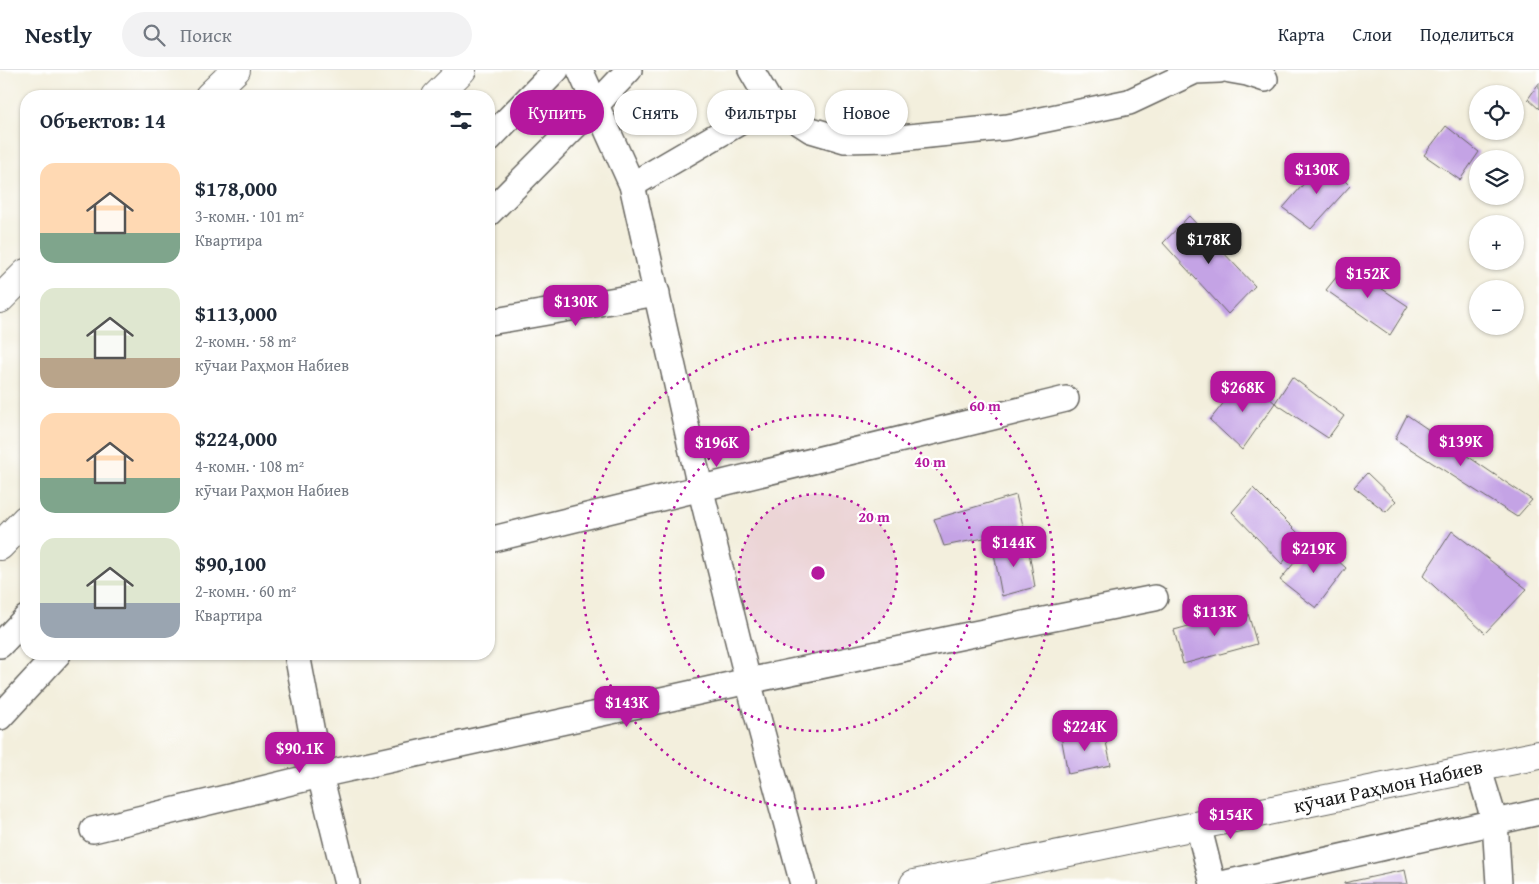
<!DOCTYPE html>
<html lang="ru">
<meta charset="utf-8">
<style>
:root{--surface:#fff;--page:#f2f2f3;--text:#1f2937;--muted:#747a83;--line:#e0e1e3;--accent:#b5179e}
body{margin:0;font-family:"Gentium Book Plus",serif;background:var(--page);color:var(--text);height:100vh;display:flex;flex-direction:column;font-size:19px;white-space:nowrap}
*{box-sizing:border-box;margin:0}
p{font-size:16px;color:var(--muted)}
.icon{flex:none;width:28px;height:28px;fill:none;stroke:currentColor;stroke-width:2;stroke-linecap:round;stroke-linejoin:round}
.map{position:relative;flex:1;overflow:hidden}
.sheet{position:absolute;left:20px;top:20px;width:475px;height:570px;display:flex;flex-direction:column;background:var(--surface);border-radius:20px;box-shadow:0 1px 4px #0004}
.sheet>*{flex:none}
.banner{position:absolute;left:510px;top:20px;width:475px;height:45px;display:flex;gap:10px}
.controls{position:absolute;left:1469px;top:15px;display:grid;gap:10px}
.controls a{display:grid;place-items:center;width:55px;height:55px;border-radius:50%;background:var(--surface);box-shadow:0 1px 4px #0004;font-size:25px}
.price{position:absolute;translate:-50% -42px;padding:0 11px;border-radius:10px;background:var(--accent);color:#fff;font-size:16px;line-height:32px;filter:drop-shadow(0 1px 2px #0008)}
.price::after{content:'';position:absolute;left:50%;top:30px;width:15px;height:11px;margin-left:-8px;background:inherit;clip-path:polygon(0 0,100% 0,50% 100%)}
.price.selected{background:#222;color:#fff}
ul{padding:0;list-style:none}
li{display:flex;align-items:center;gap:15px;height:125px;padding:0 20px}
li span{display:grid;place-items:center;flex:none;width:140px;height:100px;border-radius:15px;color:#555}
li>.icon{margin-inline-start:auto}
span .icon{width:60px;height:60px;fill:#fffc;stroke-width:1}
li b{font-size:21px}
h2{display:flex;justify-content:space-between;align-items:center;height:60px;padding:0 20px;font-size:21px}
.pill{padding:0 18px;border-radius:22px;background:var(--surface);box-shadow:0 1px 4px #0004;font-size:18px;line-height:45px}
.pill.selected{background:var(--accent);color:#fff}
header{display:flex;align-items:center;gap:30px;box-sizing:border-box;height:70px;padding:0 25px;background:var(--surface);border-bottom:1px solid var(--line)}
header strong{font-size:24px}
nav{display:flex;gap:28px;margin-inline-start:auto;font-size:18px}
.search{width:350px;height:45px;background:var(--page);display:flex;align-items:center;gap:12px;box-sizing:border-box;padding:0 18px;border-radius:28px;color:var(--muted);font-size:19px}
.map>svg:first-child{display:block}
.building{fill:#c4a3e5}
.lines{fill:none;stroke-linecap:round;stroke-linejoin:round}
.minor-casing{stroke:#676660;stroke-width:28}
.major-casing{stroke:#676660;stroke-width:30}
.minor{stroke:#fff;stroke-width:25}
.major{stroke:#fff;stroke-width:28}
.ring{fill:none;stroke:#b5179e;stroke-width:2.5;stroke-dasharray:2.5 5}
.labels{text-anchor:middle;stroke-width:4.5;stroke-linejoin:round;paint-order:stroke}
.street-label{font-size:20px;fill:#1c1c1c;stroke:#fff}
.centre{fill:#b5179e;stroke:#fff;stroke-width:2.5}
.ring-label{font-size:15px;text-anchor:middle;font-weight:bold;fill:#b5179e;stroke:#fff;stroke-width:4.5;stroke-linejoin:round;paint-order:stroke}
</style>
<header>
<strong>Nestly</strong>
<div class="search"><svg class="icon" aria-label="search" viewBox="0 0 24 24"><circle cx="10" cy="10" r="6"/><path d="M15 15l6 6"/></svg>Поиск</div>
<nav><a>Карта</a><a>Слои</a><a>Поделиться</a></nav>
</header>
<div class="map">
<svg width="1539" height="814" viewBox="0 0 1539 814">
<rect width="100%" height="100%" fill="#fff"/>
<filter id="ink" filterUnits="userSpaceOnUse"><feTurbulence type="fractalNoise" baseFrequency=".02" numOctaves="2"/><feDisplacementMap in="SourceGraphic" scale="10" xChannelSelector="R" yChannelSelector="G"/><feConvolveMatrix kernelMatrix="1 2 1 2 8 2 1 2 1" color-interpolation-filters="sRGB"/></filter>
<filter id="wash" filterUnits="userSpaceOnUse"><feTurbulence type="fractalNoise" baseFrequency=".0096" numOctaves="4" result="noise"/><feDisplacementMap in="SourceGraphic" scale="20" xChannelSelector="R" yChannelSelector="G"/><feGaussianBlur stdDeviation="1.12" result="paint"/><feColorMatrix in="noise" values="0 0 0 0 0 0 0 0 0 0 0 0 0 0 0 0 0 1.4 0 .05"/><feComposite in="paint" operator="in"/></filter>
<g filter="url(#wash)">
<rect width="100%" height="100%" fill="#f3efdd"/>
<g id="blocks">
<!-- building -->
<g class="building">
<path d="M1539 13V39L1528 29Z"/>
<path d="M1446 56 1479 82 1460 110 1424 85Z"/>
<path d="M1324 90 1350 116 1311 159 1283 138Z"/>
<path d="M1189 146 1255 216 1228 244 1163 173Z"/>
<path d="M1346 195 1408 236 1390 265 1326 220Z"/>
<path d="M1244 307 1275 333 1242 380 1210 350Z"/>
<path d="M1292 307 1344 346 1328 368 1275 333Z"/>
<path d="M1407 345 1532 430 1517 447 1395 369Z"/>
<path d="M1367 403 1396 431 1386 442 1354 417Z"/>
<path d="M1253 418 1302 467 1282 494 1232 442Z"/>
<path d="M1016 425 1024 460 944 476 934 449Z"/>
<path d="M1452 461 1527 519 1485 563 1423 506Z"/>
<path d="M1314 469 1346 498 1316 538 1280 510Z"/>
<path d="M1027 470 1035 517 1002 526 993 478Z"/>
<path d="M1247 540 1257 574 1183 594 1174 560Z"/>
<path d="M1104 663 1111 695 1068 704 1061 666Z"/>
<path d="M1405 800 1408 814H1344V813Z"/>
</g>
</g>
</g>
<g filter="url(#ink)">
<use href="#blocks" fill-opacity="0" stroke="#676660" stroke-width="1"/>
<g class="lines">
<!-- minor casing -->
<g class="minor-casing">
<g id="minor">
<path d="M580 0 632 115 700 417 748 611 803 814"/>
<path d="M751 0 771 34 811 60 845 70 890 69 1008 57 1129 32 1195 1 1219 0"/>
<path d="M1230 0 1247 3 1265 9"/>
<path d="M489 69 556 0"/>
<path d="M632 115 771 34"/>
<path d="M489 143 596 35 629 0"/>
<path d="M489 252 657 223"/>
<path d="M489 470 1066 329"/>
<path d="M0 575 26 548"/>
<path d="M297 584 320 705 347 814"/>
<path d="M0 647 58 584"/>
<path d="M1478 697 1495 752 1499 814"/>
<path d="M1198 755 1213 814"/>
<path d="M93 760 320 705 748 611 964 566 1155 528"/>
<path d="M1222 814 1539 742"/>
</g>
</g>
<!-- major casing -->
<g class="major-casing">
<g id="major">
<path d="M209 26 236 0"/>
<path d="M436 26 462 0"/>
<path d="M0 229 26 203"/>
<path d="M0 476 26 449"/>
<path d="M914 814 1539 685"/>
</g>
</g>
<!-- minor -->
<use href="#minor" class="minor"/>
<!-- major -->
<use href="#major" class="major"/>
</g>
</g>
<!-- distance rings -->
<circle cx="818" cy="503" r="79" fill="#b5179e" fill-opacity=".12"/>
<g class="ring">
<circle cx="818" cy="503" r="79"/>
<circle cx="818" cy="503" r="158"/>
<circle cx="818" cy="503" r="236"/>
</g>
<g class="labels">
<!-- street labels -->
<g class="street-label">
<text transform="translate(1388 716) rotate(-12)" y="7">кӯчаи Раҳмон Набиев</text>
</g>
</g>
<circle cx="818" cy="503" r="8" class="centre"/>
<g class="ring-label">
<text x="985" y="341">60 m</text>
<text x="930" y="397">40 m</text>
<text x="874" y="452">20 m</text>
</g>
</svg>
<div class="controls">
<a><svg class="icon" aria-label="locate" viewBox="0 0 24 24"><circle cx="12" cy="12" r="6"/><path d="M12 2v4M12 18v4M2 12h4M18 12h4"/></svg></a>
<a><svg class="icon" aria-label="layers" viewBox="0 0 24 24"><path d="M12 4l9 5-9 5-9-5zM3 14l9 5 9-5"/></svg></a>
<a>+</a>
<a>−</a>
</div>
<b class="price" style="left:1317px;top:125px">$130K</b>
<b class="price selected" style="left:1209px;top:195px">$178K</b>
<b class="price" style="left:1368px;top:229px">$152K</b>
<b class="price" style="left:576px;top:257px">$130K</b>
<b class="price" style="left:1243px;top:343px">$268K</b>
<b class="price" style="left:1461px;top:397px">$139K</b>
<b class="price" style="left:717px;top:398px">$196K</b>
<b class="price" style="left:1014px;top:498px">$144K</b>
<b class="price" style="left:1314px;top:504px">$219K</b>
<b class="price" style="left:1215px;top:567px">$113K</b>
<b class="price" style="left:627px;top:658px">$143K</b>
<b class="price" style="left:1085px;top:682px">$224K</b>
<b class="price" style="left:300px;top:704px">$90.1K</b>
<b class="price" style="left:1231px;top:770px">$154K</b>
<div class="banner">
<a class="pill selected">Купить</a>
<a class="pill">Снять</a>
<a class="pill">Фильтры</a>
<a class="pill">Новое</a>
</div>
<section class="sheet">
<h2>Объектов: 14<svg class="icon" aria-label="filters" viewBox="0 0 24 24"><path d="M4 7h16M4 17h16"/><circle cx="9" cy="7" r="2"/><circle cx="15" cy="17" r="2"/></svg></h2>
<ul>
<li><span style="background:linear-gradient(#ffd9b3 70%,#7fa58c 0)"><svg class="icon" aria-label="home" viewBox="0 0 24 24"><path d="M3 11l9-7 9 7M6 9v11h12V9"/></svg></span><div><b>$178,000</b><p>3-комн. · 101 m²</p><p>Квартира</p></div></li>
<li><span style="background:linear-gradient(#dfe7d0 70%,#b9a48a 0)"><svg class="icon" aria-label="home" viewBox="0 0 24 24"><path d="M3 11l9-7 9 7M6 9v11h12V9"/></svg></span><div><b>$113,000</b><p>2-комн. · 58 m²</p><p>кӯчаи Раҳмон Набиев</p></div></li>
<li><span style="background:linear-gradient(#ffd9b3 65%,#7fa58c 0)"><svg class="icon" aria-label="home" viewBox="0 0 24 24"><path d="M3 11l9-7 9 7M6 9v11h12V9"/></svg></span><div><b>$224,000</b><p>4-комн. · 108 m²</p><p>кӯчаи Раҳмон Набиев</p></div></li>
<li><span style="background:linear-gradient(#dfe7d0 65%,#9aa5b1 0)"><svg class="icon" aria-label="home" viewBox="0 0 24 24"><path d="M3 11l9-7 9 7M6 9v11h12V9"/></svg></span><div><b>$90,100</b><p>2-комн. · 60 m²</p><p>Квартира</p></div></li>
</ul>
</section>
</div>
